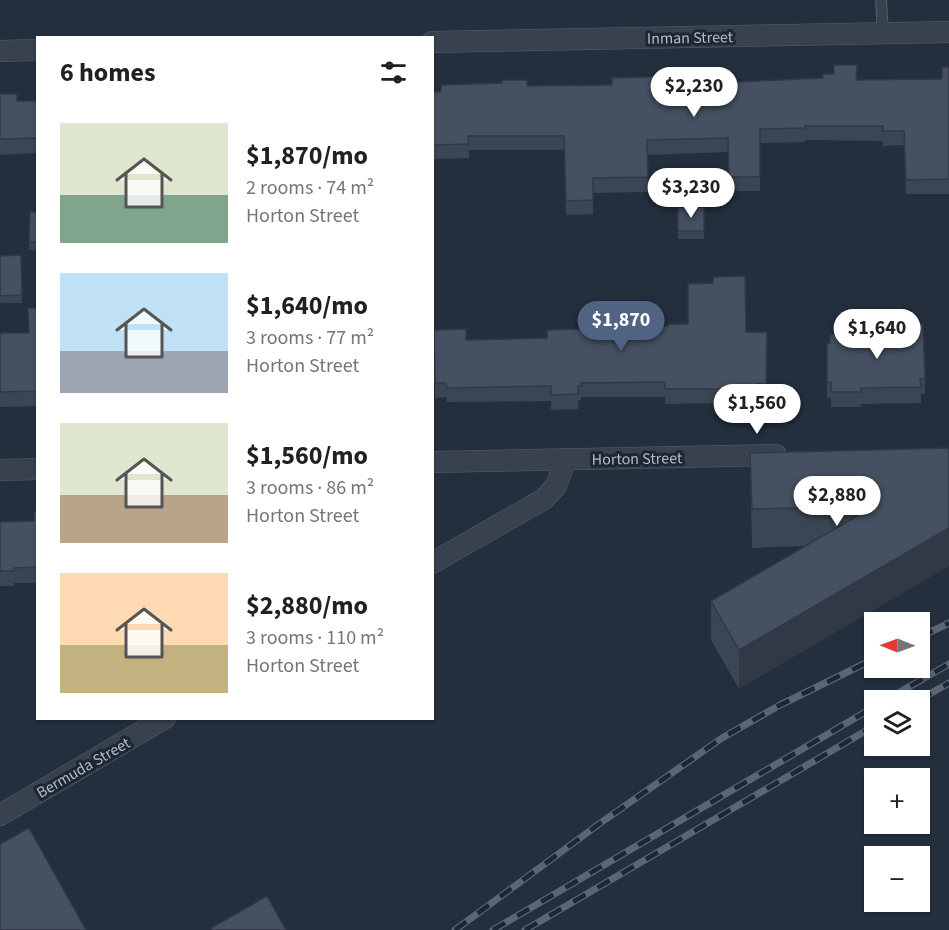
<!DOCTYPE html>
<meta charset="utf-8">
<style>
:root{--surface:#fff;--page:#f6f6f6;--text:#202124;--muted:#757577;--accent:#506383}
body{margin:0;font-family:"Source Sans 3",sans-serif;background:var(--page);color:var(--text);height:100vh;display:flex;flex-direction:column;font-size:22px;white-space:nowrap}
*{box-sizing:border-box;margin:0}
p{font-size:20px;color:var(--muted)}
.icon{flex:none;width:33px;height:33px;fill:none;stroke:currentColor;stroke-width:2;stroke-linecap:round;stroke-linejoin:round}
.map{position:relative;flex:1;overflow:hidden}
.sheet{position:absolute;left:36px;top:36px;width:398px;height:684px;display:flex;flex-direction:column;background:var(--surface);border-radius:0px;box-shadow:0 2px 4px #0004}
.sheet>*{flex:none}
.needle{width:39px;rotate:271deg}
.buttons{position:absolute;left:864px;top:612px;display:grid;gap:12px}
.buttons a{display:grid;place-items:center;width:66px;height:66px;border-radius:0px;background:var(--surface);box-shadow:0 2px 4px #0004;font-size:30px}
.price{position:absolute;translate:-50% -51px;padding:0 14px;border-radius:21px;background:#fff;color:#222;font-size:20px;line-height:39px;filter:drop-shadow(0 2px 3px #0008)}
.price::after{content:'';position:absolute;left:50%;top:36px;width:18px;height:14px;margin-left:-9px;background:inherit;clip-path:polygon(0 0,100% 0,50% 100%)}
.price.current{background:var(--accent);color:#fff}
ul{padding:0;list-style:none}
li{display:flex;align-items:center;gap:18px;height:150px;padding:0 24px}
li span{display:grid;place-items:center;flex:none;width:168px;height:120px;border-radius:0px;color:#555}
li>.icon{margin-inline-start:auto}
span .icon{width:72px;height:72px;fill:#fffc;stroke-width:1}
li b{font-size:26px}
h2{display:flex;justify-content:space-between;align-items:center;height:72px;padding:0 24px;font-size:26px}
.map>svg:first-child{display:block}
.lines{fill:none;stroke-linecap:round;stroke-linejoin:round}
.lane-casing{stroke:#565f6c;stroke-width:12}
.street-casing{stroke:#565f6c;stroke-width:22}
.lane{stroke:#38414e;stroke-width:10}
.street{stroke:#38414e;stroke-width:21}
.rail-casing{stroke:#5a6575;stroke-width:7}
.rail{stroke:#1d2633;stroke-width:4.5;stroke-dasharray:14;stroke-linecap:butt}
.wall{fill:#3b4654}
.shaded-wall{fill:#303945}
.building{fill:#455162;stroke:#303945;stroke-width:1.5}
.labels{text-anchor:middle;stroke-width:6;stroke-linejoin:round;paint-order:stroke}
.street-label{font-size:16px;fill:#b4bcc9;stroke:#1d2633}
</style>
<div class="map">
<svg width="949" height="930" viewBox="0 0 949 930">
<rect width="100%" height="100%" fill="#242f3e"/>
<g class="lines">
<!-- lane casing -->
<g class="lane-casing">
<path id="lane" d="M881 0 883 33"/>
</g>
<!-- street casing -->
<g class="street-casing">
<g id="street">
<path d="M432 42 949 32"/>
<path d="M0 51 38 50"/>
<path d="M432 462 776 455"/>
<path d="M0 470 38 469"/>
<path d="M432 563 544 499 556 486 566 459"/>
<path d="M0 815 165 718"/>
</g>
</g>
<!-- lane -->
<use href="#lane" class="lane"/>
<!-- street -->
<use href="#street" class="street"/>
<!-- rail casing -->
<g class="rail-casing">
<g id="rail">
<path d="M920 637 949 623"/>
<path d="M886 700 949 664"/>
<path d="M919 700 949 683"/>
<path d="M455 930 599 824 722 738 780 705 874 659"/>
<path d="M493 930 874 707"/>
<path d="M525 930 874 726"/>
</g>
</g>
<!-- rail -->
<use href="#rail" class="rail"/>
</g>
<!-- wall -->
<g class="wall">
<path d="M949 67V194H906L904 145 883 146V141L805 140V142L760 143V191H729L728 152 647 155 648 192 593 193V214L566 215 564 150H469V158L432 159V92L527 86 941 79Z"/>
<path d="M0 94 17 101H38V174L36 153 0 155Z"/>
<rect x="678" y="207" width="26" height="32"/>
<path d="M30 212H38V250H29Z"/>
<path d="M21 255 22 303H0V256Z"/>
<path d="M38 308V406L0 407V333H29Z"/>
<path d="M434 330 466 340 767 332 766 398H756V409H727V403L665 404V397H581V400L578 401V409L551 410V401L447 402 446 397 435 398Z"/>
<path d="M827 343 925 378V394H921V403L861 404V407H831V398H827Z"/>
<path d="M949 448 739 689 711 640V601L805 546 752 548 750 453Z"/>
<path d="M38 511V583H14V586H0V522L34 521Z"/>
</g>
<!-- shaded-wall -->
<path class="shaded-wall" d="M949 528V566L739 689V650Z"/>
<!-- building -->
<g class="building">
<path d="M834 65H857L856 80 941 79 942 78V67H949V179L906 180 904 131H883V126H805V128L760 129V177H729L728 138 647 140 648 177 593 178V200L566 201 564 136H468L469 144 432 145V92H441V85L502 83V80H527V86L612 85V78L683 76V83L693 84 823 78V74H834Z"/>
<path d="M0 94H17V101H38V158L36 138 0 139Z"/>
<rect x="678" y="207" width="26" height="24"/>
<path d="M30 212H38V242H29Z"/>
<path d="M21 255 22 295 0 296V256Z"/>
<path d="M745 276 746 332H767L766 384H756V394L727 395V389H665V382L581 383V386H578V394L551 395V386L447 388 446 383H435L434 330 466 329V340L547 338V330L668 326V324H688V284L713 283V277Z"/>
<path d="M28 308H38V391L0 392V333H29Z"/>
<path d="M923 323 925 378 920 379 921 387 861 388V392H831V382H827V343H830V334H887L899 333 898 324Z"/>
<path d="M949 448V528L739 650 711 601 874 506 752 509 750 453Z"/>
<path d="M34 511H38V567L14 568V571H0V522L34 521Z"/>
<path d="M29 828 86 930H0V844Z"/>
<path d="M267 896 286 930H213L211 928Z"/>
</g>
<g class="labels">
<!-- street labels -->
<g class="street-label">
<text transform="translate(690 37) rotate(-1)" y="6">Inman Street</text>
<text transform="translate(637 458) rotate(-1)" y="6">Horton Street</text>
<text transform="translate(83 767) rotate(-30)" y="6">Bermuda Street</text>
</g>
</g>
</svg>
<div class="buttons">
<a><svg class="needle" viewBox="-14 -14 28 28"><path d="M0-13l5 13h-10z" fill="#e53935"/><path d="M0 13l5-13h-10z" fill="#757577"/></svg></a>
<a><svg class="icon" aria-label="layers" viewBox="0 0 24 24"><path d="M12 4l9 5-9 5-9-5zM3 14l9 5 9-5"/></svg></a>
<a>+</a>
<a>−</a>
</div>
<b class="price" style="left:694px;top:118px">$2,230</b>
<b class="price" style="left:691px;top:219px">$3,230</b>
<b class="price current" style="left:621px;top:352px">$1,870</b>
<b class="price" style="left:877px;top:360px">$1,640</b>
<b class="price" style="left:757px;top:435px">$1,560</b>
<b class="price" style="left:837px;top:527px">$2,880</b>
<section class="sheet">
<h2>6 homes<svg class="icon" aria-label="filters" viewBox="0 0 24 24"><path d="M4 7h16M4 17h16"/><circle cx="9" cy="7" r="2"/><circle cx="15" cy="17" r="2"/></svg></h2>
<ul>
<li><span style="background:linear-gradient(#dfe7d0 60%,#7fa58c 0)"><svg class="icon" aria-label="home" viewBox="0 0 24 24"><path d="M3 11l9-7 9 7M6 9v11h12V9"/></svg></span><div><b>$1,870/mo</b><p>2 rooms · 74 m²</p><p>Horton Street</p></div></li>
<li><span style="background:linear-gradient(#bfe0f5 65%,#9aa5b1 0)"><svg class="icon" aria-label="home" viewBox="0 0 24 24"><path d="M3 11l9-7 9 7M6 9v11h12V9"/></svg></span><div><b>$1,640/mo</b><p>3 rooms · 77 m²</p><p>Horton Street</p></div></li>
<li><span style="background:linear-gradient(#dfe7d0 60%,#b9a48a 0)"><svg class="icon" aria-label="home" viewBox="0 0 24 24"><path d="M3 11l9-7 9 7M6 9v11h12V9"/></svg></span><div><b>$1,560/mo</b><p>3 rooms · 86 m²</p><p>Horton Street</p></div></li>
<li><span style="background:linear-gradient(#ffd9b3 60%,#c2b280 0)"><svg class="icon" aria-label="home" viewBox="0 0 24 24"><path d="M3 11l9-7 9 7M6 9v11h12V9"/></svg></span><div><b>$2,880/mo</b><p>3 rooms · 110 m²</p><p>Horton Street</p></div></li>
</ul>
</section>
</div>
